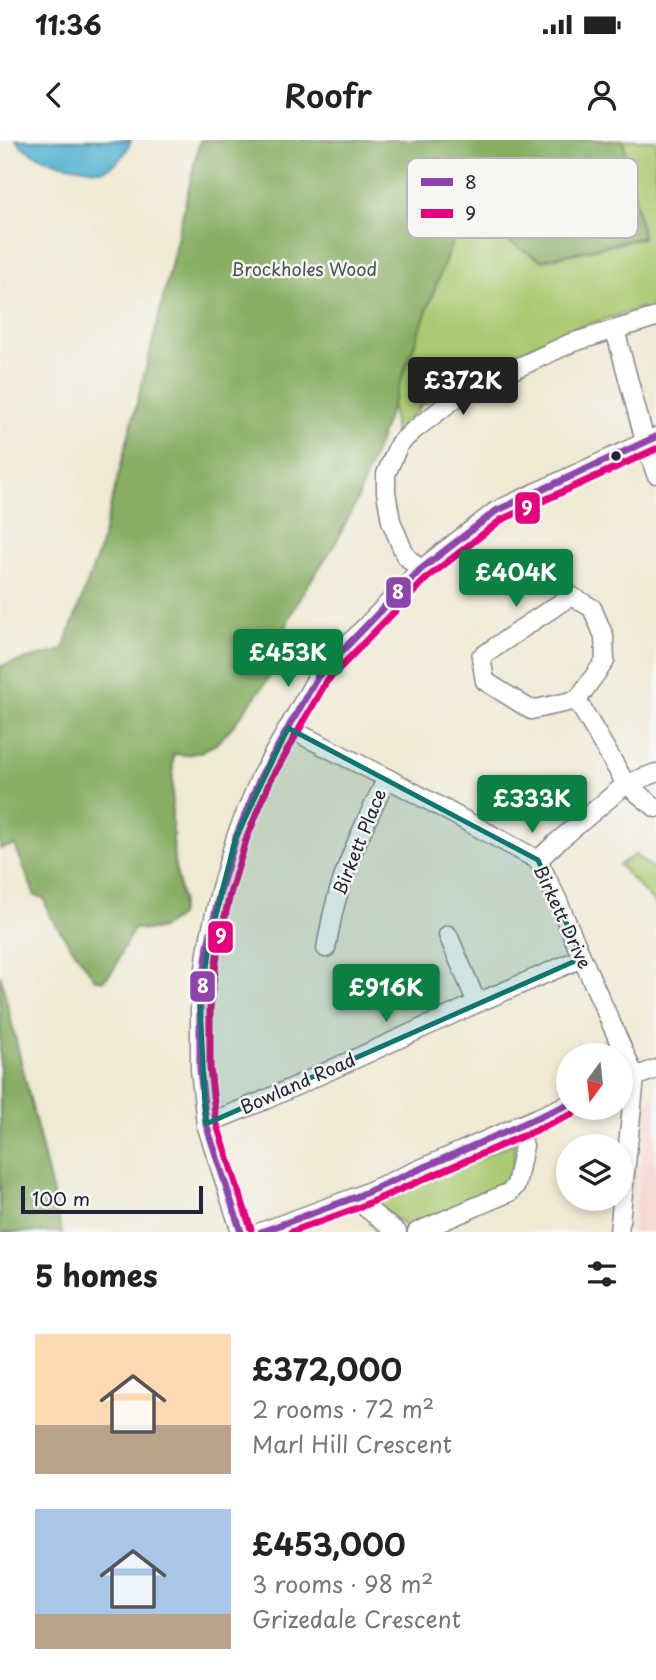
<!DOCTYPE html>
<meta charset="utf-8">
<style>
:root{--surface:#fff;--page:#f6f6f6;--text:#222;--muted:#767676;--accent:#0b8043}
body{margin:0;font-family:"Playpen Sans",sans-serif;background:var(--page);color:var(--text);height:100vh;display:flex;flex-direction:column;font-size:26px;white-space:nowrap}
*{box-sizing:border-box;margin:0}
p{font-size:23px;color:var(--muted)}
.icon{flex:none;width:38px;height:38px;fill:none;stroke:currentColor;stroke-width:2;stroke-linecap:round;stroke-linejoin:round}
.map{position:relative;height:1092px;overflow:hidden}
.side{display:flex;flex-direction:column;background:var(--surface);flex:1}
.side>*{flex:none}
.needle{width:46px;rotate:195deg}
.buttons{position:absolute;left:556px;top:903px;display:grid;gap:14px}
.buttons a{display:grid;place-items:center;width:77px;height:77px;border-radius:50%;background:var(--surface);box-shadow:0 4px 10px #0003;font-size:35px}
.scale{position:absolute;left:21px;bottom:18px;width:182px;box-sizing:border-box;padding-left:7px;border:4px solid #22223b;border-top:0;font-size:19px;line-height:24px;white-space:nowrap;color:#22223b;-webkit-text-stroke:5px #f6f6f2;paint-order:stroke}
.price{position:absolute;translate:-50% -60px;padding:0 16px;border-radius:7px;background:var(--accent);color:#fff;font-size:23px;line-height:46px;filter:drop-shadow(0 2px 4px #0008)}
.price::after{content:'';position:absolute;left:50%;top:42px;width:21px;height:16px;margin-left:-10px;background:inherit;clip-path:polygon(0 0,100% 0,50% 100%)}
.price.active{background:#222;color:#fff}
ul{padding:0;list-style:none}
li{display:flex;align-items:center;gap:21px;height:175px;padding:0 35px}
li span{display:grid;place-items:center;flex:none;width:196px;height:140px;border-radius:0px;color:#555}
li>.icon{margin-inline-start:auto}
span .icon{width:84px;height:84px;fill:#fffc;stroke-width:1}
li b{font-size:30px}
h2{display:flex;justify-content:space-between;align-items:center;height:84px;padding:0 35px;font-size:30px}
.status{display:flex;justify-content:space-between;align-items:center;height:49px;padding:0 35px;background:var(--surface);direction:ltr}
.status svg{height:19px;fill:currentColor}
header{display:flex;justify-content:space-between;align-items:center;height:91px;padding:0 35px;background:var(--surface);font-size:32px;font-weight:600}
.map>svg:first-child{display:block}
.built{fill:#f7d0ca}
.green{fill:#aaca72;stroke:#667656;stroke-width:2}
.forest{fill:#87ae64;stroke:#546850;stroke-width:2}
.water{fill:#52b2d0;stroke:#3a6a86;stroke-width:2}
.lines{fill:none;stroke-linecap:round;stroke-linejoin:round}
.minor-casing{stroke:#898687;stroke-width:21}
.minor{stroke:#fff;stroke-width:18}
.bus-1-casing{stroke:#f6f6f2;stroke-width:12}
.bus-2-casing{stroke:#f6f6f2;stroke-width:12}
.bus-1{stroke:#8e44ad;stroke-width:7}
.bus-2{stroke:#e5007d;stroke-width:7}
.marked{fill:#0f766e;fill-opacity:0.2;stroke:#0f766e;stroke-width:5;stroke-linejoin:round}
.bus-dot{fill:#22223b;stroke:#f6f6f2;stroke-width:2.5}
.labels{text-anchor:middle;stroke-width:5;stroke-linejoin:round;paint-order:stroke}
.park-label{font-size:18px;fill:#4b544c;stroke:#f6f6f2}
.street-label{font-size:18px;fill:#22223b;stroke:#f6f6f2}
.key{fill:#f6f6f2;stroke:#b6b6bb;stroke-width:2}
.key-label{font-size:19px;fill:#22223b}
.line-badge{stroke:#f6f6f2;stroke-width:2.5}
.badge-label{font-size:19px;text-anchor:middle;font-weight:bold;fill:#fff}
</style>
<div class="status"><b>11:36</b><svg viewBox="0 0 49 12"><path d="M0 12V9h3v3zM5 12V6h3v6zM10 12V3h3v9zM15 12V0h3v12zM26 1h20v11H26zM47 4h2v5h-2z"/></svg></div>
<header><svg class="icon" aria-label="back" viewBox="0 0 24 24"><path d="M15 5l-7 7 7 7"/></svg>Roofr<svg class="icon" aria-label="person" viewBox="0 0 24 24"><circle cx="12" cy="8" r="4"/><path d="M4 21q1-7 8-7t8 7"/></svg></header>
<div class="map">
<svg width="656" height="1092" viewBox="0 0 656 1092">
<rect width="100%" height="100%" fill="#f6f6f2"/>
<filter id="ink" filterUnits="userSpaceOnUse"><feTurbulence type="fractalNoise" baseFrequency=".0143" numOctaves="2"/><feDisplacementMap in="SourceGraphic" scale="14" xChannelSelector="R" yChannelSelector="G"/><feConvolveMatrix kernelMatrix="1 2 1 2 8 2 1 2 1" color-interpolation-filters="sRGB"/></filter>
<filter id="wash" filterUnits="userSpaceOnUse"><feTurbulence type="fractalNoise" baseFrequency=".00686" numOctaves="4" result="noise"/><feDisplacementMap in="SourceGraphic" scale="28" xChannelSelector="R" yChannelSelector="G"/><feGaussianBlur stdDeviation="1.57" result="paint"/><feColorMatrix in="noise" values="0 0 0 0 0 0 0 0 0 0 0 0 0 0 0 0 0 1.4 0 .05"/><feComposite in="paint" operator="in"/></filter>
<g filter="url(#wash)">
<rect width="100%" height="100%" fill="#f0e9d3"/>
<!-- built -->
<path class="built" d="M656 957V1092H633L646 975 643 961Z"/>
<!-- green -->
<g class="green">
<path d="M623 0H656V164L553 195 421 265 395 297 392 264 462 73 542 121 643 98Z"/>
<path d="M635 715 656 731V765L619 725Z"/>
<path d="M515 1002 513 1043 411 1089 372 1065Z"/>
</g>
<!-- forest -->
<g class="forest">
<path d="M200 0H623L643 97 541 120 462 75 358 358 335 404 303 452 289 478 277 524 264 545 232 587 216 604 200 612 185 615 173 614 172 676 174 721 182 761 179 776C162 789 156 793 135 788 130 796 124 805 121 813 116 826 113 833 102 841L95 839 50 777 44 758 35 756 15 705 0 709V526L63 510 99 411 157 185Z"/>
<path d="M0 834 62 1092H0Z"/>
</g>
<!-- water -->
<path class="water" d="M16 0H131C127 13 116 27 102 30 97 31 90 29 85 28 63 25 31 19 16 0Z"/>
</g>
<g filter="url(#ink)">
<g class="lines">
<!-- minor casing -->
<g class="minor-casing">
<g id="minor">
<path d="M615 190 645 301 656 334"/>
<path d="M420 430 405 415 391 381 386 352V334L399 304 414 290 461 254 571 203 656 177"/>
<path d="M571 456 592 468 604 496 605 521 577 560 531 570 485 541 481 517 530 483Z"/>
<path d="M577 560 626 644 656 668"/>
<path d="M288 588 387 638 538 720 557 759 582 818 635 937 619 1092"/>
<path d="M538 720 556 703 626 644 656 633"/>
<path d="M448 795 477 863"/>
<path d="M326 808C329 794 331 779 335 765 346 721 367 679 387 638"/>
<path d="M621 942 656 929"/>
<path d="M206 984 265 960 477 863 582 818"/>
<path d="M356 1057 366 1068 397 1092"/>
<path d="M241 1092 206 984 200 929V866L208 806 220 751 236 697 261 636 318 536 420 430 496 371 656 297"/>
<path d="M261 1092 356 1057 569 964"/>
<path d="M417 1092 510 1052 516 1045 524 1006 518 985"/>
</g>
</g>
<!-- minor -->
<use href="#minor" class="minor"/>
<!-- bus-1 casing -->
<g class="bus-1-casing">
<g id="bus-1">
<path d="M241 1092 206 984 200 929V866L208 806 220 751 236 697 261 636 318 536 420 430 496 371 656 297"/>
<path d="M261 1092 356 1057 569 964"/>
</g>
</g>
<!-- bus-2 casing -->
<g class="bus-2-casing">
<g id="bus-2">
<path d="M251 1089 216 982 210 928V867L218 808 230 754 246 700 270 641 326 542 427 438 501 380 656 309"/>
<path d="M291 1092 360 1067 573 974"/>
</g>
</g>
<!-- bus-1 -->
<use href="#bus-1" class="bus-1"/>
<!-- bus-2 -->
<use href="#bus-2" class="bus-2"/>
</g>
</g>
<!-- marked area -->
<path class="marked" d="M288 588 538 720 582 818 206 984 200 866 208 806 236 697Z"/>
<!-- markers -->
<circle class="bus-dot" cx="616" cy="316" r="6"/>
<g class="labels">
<!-- park labels -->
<g class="park-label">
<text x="304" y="136">Brockholes Wood</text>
</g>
<!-- street labels -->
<g class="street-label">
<text transform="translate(360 702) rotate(-68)" y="6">Birkett Place</text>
<text transform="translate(562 777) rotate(65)" y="6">Birkett Drive</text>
<text transform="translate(298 944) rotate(-24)" y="6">Bowland Road</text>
</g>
</g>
<!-- legend -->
<rect x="407" y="18" width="231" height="80" rx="10" class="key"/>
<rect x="421" y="38" width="32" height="8" fill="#8e44ad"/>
<rect x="421" y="69" width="32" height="9" fill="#e5007d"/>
<g class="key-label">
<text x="465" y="49">8</text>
<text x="465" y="80">9</text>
</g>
<g class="line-badge">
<rect x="514" y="351" width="27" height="34" rx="7" fill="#e5007d"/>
<rect x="385" y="436" width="27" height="33" rx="7" fill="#8e44ad"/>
<rect x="207" y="780" width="27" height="34" rx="7" fill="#e5007d"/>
<rect x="189" y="830" width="27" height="33" rx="7" fill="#8e44ad"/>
</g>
<g class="badge-label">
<text x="527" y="375">9</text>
<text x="398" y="459">8</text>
<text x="221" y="803">9</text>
<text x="203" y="853">8</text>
</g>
</svg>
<div class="buttons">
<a><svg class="needle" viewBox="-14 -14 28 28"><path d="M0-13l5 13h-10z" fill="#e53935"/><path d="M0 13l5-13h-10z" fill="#767676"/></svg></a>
<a><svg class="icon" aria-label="layers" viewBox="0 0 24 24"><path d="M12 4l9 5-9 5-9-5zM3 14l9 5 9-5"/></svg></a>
</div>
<div class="scale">100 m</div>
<b class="price active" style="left:463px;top:277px">£372K</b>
<b class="price" style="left:516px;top:469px">£404K</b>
<b class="price" style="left:288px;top:549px">£453K</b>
<b class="price" style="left:532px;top:695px">£333K</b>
<b class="price" style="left:386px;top:884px">£916K</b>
</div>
<section class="side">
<h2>5 homes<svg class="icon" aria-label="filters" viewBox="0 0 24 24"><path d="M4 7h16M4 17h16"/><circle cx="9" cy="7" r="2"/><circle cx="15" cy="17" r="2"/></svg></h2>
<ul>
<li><span style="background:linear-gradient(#ffd9b3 65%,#b9a48a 0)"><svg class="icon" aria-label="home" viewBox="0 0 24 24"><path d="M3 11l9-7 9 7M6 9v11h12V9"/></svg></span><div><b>£372,000</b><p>2 rooms · 72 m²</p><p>Marl Hill Crescent</p></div></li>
<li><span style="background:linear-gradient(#a9c7e8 75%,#b9a48a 0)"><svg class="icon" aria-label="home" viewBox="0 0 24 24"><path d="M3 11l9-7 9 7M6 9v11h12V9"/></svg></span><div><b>£453,000</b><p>3 rooms · 98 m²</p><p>Grizedale Crescent</p></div></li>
</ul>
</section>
